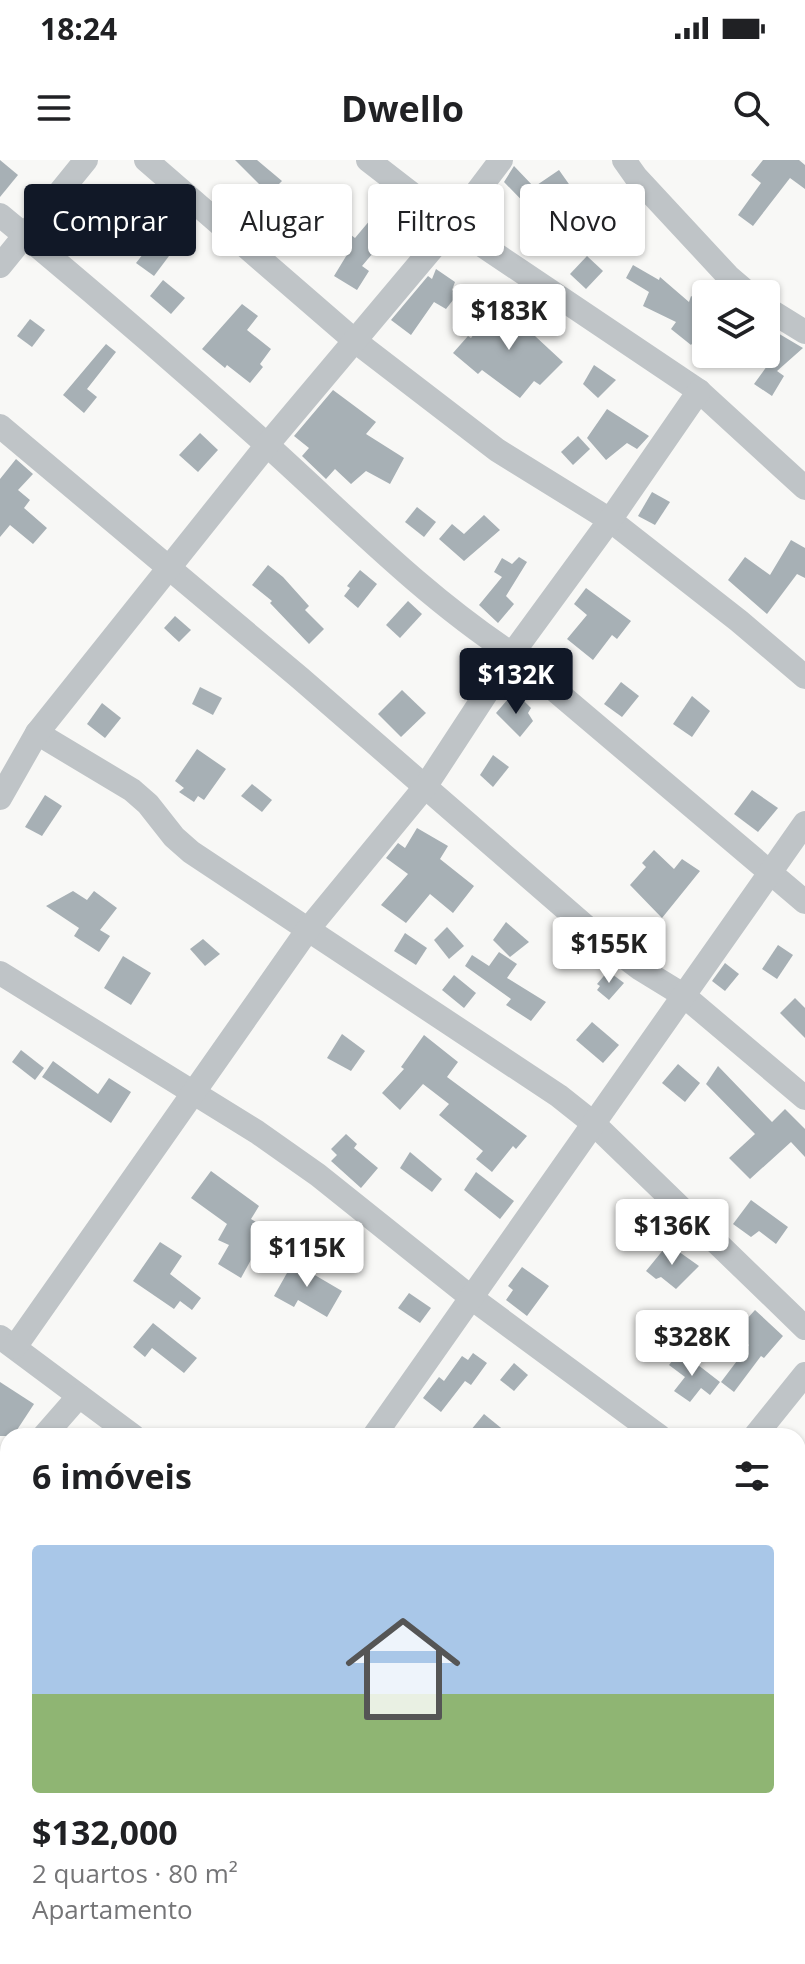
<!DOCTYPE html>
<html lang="pt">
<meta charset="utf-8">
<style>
:root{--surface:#fff;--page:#f2f2f2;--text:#202124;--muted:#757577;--accent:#111827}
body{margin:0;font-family:"Open Sans",sans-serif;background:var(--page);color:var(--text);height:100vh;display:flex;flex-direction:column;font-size:30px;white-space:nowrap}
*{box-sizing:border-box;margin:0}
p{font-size:26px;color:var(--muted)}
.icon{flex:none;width:44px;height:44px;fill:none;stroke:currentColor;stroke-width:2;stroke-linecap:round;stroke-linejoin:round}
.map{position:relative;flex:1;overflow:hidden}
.sheet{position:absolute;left:0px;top:1268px;width:806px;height:536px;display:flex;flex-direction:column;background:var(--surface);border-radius:24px 24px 0 0;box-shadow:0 2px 6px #0004}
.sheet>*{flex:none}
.top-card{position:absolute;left:24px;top:24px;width:758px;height:72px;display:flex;gap:16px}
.buttons{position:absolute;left:692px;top:120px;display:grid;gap:16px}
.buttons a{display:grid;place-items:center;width:88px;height:88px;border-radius:8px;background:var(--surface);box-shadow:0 2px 6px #0004;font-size:40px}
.price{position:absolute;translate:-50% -68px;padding:0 18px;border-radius:8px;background:#fff;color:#222;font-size:26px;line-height:52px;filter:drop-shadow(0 2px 4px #0008)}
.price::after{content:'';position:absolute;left:50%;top:48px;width:24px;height:18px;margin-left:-12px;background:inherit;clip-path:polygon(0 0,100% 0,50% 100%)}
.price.selected{background:var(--accent);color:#fff}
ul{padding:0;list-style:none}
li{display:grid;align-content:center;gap:16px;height:424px;padding:0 32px}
li span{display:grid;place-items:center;height:248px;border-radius:8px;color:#555}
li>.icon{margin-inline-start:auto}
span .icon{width:144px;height:144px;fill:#fffc;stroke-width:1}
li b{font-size:34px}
h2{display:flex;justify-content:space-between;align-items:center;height:96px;padding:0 32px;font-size:34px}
.tag{padding:0 28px;border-radius:8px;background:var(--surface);box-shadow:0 2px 6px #0004;font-size:28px;line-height:72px}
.tag.selected{background:var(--accent);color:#fff}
.status{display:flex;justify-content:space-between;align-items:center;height:56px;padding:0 40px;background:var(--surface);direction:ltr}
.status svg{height:22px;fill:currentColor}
header{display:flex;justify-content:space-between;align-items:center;height:104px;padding:0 32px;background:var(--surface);font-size:36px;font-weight:700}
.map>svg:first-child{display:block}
.building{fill:#a7b0b5}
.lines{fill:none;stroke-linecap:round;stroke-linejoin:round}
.minor{stroke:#bfc4c7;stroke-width:24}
</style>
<div class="status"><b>18:24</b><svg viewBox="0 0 49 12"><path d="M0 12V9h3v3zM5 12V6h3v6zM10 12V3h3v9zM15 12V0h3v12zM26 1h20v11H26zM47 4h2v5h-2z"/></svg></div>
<header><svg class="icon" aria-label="menu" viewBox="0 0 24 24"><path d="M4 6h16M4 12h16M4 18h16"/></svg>Dwello<svg class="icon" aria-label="search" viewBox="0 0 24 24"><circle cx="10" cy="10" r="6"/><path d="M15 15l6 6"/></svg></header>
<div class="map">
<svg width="805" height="1804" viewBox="0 0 805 1804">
<rect width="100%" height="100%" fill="#f8f8f6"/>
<!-- building -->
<g class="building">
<path d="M0 0 18 15 0 37Z"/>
<path d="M235 0H257L282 21 269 34Z"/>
<path d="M763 0H799L805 5V29L790 18 753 66 738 55 761 23 751 15Z"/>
<path d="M514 6 534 27 559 10 571 27 548 42 551 45 538 57 504 22Z"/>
<path d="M109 27 123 40 105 62 108 65 97 78 80 62Z"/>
<path d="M305 40 355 78 371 59 389 74 362 106 369 111 357 130 334 116 348 93 318 70 314 75 311 73 298 91 282 79 296 60 291 55Z"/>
<path d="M593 61 615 82 604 94 582 73Z"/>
<path d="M161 71 178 84 154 116 136 103Z"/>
<path d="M587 96 603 111 586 129 570 114Z"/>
<path d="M633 105 659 120 660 117 689 142 691 136 706 145V166L691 185 671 169 676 162 643 146 649 132 626 118Z"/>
<path d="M436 109 455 122 452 130 457 135 446 149 434 142 411 175 391 160 428 116 432 119Z"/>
<path d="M163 120 185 138 171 154 150 136Z"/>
<path d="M242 144 258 156 247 170 271 189 260 204 263 207 250 223 227 205 225 208 202 189Z"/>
<path d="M502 149 520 162 527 152 543 166 535 176 563 202 540 225 534 221 520 238 482 210 478 214 453 193 468 176 471 178 491 151 497 155Z"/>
<path d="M30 159 45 170 32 187 17 176Z"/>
<path d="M776 172 803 188 777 211 784 216 772 236 754 224 767 206 752 194H766Z"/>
<path d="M106 184 116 192 87 229 97 237 84 253 63 235Z"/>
<path d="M594 205 616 220 598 238 583 224Z"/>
<path d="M333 230 376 262 366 274 404 298 390 324 366 311 351 324 335 309 326 319 302 296 309 288 294 276Z"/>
<path d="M607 249 649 276 637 289 627 283 606 300 587 278Z"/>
<path d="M200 273 218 290 198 312 179 295Z"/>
<path d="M578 276 590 289 573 305 561 292Z"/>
<path d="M16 299 33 314 18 330 30 340 24 348 47 368 33 384 10 365 0 377V319Z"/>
<path d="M652 332 670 342 655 365 638 356Z"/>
<path d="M417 347 436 362 424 377 405 362Z"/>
<path d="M484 355 500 370 464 401 439 379 452 364 464 374Z"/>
<path d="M791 380 805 388V418L797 414 767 454 728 420 745 397 770 415Z"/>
<path d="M519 397 527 402 506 436 514 444 498 463 479 445 502 417 494 412 502 398 512 404Z"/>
<path d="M268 405 283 417 309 446 305 450 324 469 309 484 270 443 272 441 252 425Z"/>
<path d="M360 410 377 424 358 448 344 436 350 428 347 426Z"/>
<path d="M586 428 631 461 617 479 612 475 593 500 567 479 587 455 574 444Z"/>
<path d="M408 441 422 454 400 478 386 465Z"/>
<path d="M175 456 191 470 179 482 164 468Z"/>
<path d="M621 522 639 536 622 557 604 544Z"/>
<path d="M200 527 222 538 213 555 192 544Z"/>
<path d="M402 530 426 553 401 577 378 554Z"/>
<path d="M692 536 710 551 692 577 673 564Z"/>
<path d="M521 538 531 548 528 553 533 561 520 577 496 553 508 539 514 543Z"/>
<path d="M102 543 121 558 105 578 87 564Z"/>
<path d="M197 589 226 609 204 640 198 636 194 642 179 632 184 628 175 621Z"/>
<path d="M493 595 509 607 493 627 480 615Z"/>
<path d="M252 624 272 640 262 652 241 636Z"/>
<path d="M752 630 778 648 758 672 734 654Z"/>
<path d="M45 635 62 646 42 676 25 667Z"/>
<path d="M417 668 448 686 440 699 474 726 453 753 430 734 406 763 381 745 408 714 386 698 398 683 405 688Z"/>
<path d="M654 690 674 709 682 699 700 711 662 758 630 725 646 707 642 703Z"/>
<path d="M73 731 87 740 94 731 117 748 100 770 110 776 99 792 74 776 79 768 46 746Z"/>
<path d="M506 762 529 782 510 797 493 780Z"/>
<path d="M447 767 464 786 449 799 434 780Z"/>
<path d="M405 773 427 788 416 805 394 791Z"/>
<path d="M203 779 220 794 205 806 190 789Z"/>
<path d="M778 785 793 795 777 819 762 809Z"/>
<path d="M499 792 517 804 507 818 546 842 531 861 506 845 511 839 465 806 472 795 489 806Z"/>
<path d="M123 796 151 813 131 845 104 828Z"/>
<path d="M725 803 739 814 725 831 712 821Z"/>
<path d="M608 811 624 823 609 840 597 830 600 826 597 824Z"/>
<path d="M454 815 476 833 464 848 442 830Z"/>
<path d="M795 838 805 848V878L780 853Z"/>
<path d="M592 862 619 885 603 903 576 880Z"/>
<path d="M342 874 365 891 351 911 327 898Z"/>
<path d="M424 875 458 902 447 917 527 976 516 989 513 986 492 1012 476 999 483 991 439 955 449 944 423 924 400 950 382 933 404 909 401 907Z"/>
<path d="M21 890 44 908 35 920 12 902Z"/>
<path d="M53 901 98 934 109 918 131 932 111 963 42 917Z"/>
<path d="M678 904 700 923 685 942 662 923Z"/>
<path d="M718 906 772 962 785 949 805 969V997L791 982 750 1019 729 998 755 974 706 924Z"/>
<path d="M346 974 357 984 354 988 378 1008 361 1028 331 1001 337 995 331 989Z"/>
<path d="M410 992 442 1019 432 1032 400 1008Z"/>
<path d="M211 1011 259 1046 251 1059 268 1069 241 1118 218 1104 229 1085 218 1080 227 1064 191 1038Z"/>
<path d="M476 1012 514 1041 500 1059 464 1030Z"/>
<path d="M751 1040 788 1067 776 1084 759 1071 751 1077 733 1064Z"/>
<path d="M160 1082 182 1096 170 1114 201 1138 192 1150 180 1141 174 1149 133 1121Z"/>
<path d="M668 1084 699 1106 676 1129 661 1117 656 1119 646 1111Z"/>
<path d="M296 1097 316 1109 313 1114 342 1131 327 1157 298 1140 294 1147 274 1136Z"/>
<path d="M522 1107 549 1126 527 1156 506 1140 513 1130 508 1126Z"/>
<path d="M409 1133 431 1148 420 1163 398 1148Z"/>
<path d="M755 1150 783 1176 764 1198 761 1196 734 1232 721 1222 749 1185 735 1172Z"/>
<path d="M153 1163 197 1198 184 1213 152 1188 145 1197 133 1187Z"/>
<path d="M680 1191 720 1222 710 1235 701 1228 690 1242 674 1231 685 1217 669 1205Z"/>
<path d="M473 1193 487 1203 471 1225 465 1221 441 1252 423 1238 439 1217 444 1221 462 1196 468 1200Z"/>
<path d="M514 1203 528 1215 514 1231 500 1220Z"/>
<path d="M0 1222 34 1244 13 1276H0Z"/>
<path d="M484 1254 511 1276H466Z"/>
</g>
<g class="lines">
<!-- minor -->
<g class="minor">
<path d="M146 0 355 181 497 290 610 360 739 461 805 517"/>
<path d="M368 0 452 65 699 231 805 328"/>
<path d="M624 0 636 17 728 116 749 134"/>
<path d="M0 55C91 130 180 207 267 285 347 357 421 434 512 494L805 742"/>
<path d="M0 106 86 0"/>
<path d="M766 148 805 172"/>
<path d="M0 266 300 518 598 777 639 808 683 835 805 938"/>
<path d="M37 573 132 630 148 644 174 677 191 692 559 936 593 963 805 1168"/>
<path d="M0 638 37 573 267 285 452 65 501 0"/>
<path d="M0 813 257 972 318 1015 473 1139 659 1276"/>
<path d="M0 1177 133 1276"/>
<path d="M15 1187 309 768 425 627 512 494 610 360 699 231"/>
<path d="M44 1276 79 1236"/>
<path d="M374 1276 805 663"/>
<path d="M755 1276 805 1214"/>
<path d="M0 1364 8 1347"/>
<path d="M798 1375 805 1379"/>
<path d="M798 1768 805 1774"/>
<path d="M404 1796 427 1804"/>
<path d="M142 1804 147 1796"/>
<path d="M467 1804 470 1796"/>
</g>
</g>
</svg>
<div class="buttons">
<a><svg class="icon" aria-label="layers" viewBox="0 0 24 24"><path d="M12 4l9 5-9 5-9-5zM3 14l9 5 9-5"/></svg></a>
</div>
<b class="price" style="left:509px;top:192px">$183K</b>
<b class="price selected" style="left:516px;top:556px">$132K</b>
<b class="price" style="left:609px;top:825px">$155K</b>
<b class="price" style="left:672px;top:1107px">$136K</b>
<b class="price" style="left:307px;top:1129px">$115K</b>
<b class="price" style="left:692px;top:1218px">$328K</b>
<div class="top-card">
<a class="tag selected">Comprar</a>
<a class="tag">Alugar</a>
<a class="tag">Filtros</a>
<a class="tag">Novo</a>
</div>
<section class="sheet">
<h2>6 imóveis<svg class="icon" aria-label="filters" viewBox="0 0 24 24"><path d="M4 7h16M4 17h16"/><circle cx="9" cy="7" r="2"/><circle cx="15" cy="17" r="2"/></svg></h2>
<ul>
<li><span style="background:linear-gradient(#a9c7e8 60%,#8fb573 0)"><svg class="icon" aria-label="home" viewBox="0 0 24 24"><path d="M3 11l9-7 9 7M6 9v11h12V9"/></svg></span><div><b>$132,000</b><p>2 quartos · 80 m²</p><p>Apartamento</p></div></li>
</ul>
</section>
</div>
